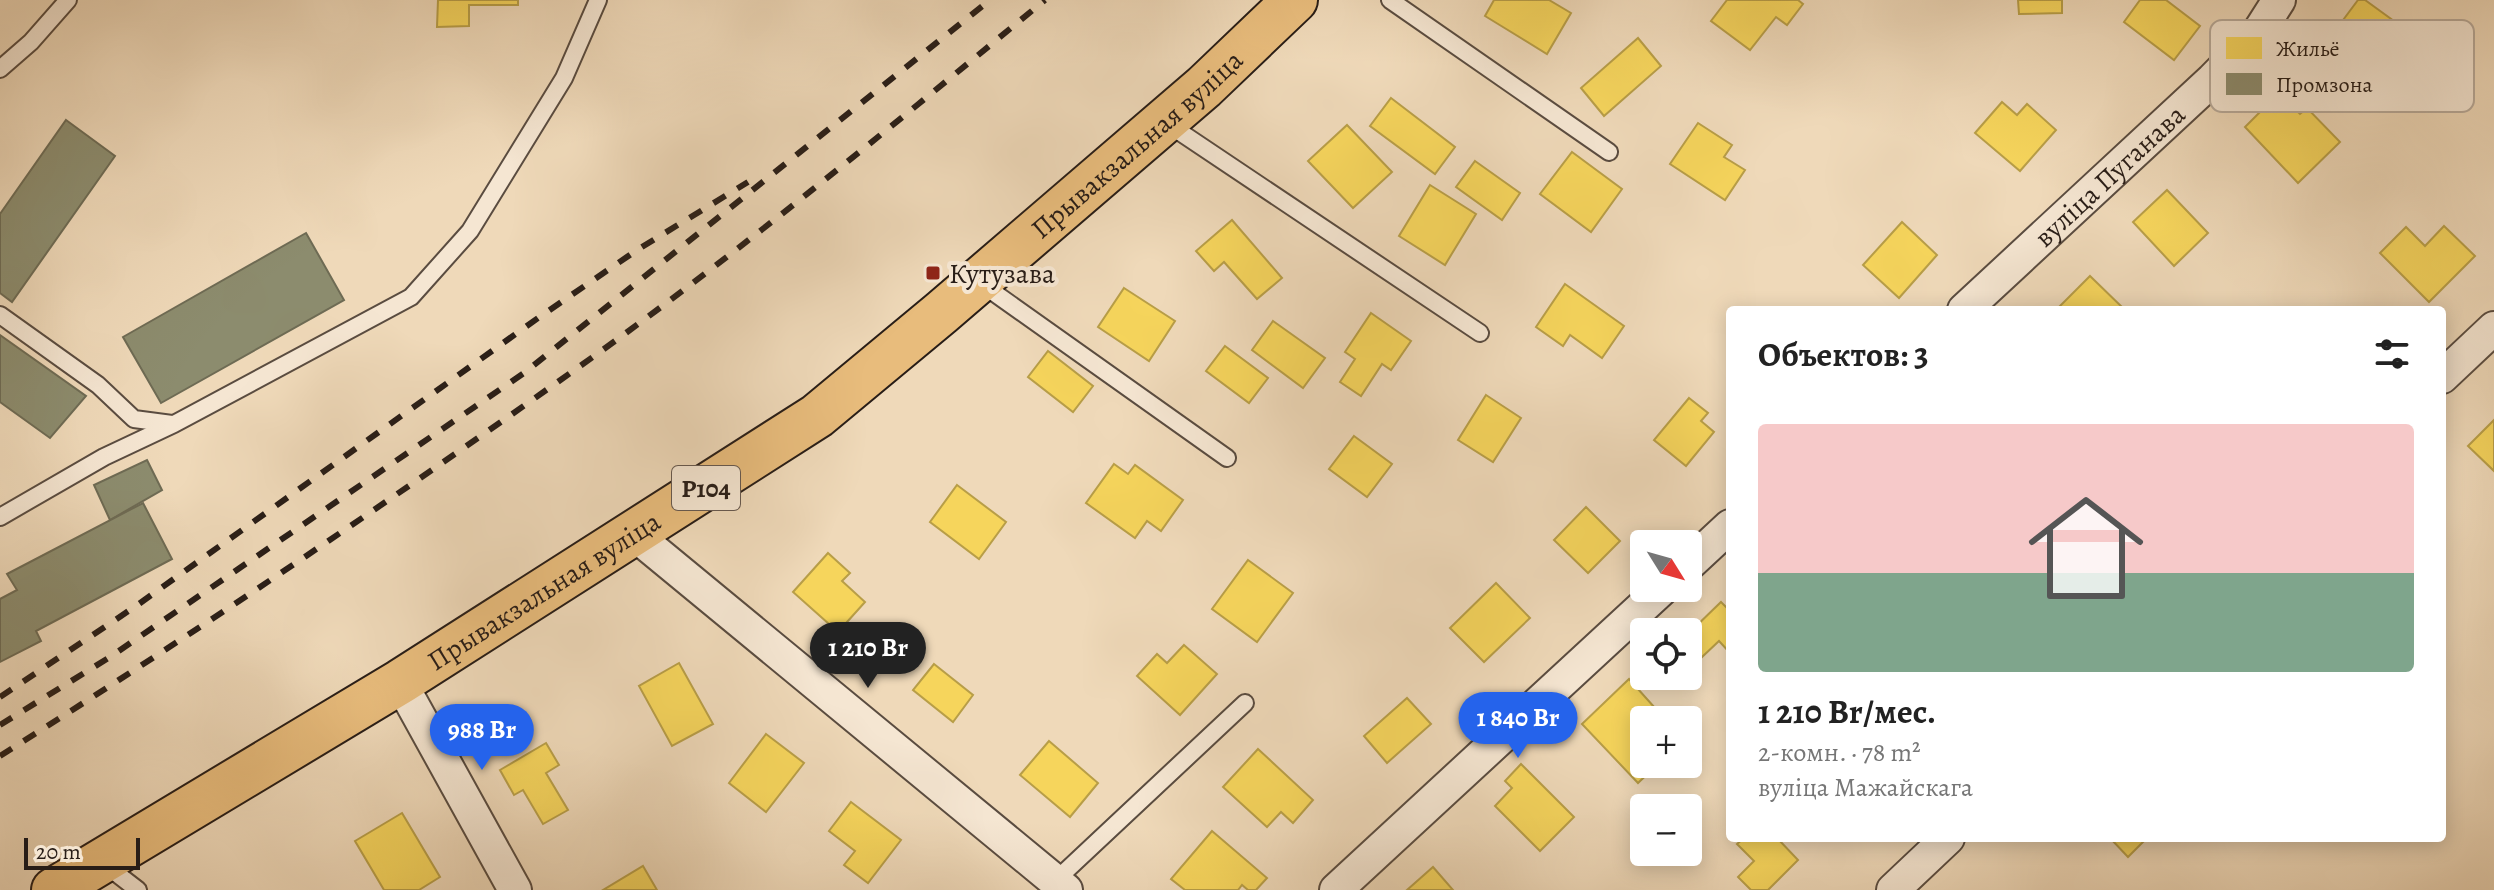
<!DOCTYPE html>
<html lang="ru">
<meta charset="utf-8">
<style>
:root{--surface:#fff;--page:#f6f6f6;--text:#222;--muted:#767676;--line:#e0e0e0;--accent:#2563eb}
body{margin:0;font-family:Alegreya,serif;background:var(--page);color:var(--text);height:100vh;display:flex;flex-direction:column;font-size:30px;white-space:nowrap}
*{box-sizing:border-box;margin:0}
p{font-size:26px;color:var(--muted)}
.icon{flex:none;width:44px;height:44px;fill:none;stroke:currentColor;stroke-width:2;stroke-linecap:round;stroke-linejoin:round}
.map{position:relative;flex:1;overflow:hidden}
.details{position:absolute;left:1726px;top:306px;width:720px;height:536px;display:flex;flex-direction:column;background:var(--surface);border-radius:8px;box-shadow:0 4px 20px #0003}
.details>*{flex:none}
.needle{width:52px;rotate:127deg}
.tools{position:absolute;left:1630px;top:530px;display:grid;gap:16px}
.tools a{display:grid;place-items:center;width:72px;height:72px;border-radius:8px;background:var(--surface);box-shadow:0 4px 20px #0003;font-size:40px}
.scale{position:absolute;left:24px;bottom:20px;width:116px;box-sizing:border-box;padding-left:8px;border:4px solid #281d17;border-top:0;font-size:22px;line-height:28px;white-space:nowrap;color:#281d17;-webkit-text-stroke:6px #f5e6d2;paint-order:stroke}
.price{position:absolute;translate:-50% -68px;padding:0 18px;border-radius:28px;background:var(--accent);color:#fff;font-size:26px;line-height:52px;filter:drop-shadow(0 2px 4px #0008)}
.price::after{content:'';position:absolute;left:50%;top:48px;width:24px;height:18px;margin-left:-12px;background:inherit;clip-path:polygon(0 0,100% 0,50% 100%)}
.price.active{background:#222;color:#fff}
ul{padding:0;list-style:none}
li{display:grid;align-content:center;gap:16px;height:424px;padding:0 32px}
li+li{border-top:2px solid var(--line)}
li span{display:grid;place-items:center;height:248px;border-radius:8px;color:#555}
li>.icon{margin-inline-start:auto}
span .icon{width:144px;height:144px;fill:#fffc;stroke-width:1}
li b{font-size:34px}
h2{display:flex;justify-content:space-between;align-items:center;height:96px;padding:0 32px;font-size:34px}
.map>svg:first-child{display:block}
.homes{fill:#f6d55c;stroke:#b89e47;stroke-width:2}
.industry{fill:#8c8c6e;stroke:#6e6b54;stroke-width:2}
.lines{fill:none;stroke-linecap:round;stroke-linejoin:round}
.service-casing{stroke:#5a4c40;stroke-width:20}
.minor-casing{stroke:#5a4c40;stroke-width:36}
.primary-casing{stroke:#281d17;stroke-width:48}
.service{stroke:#f5e6d2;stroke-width:16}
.minor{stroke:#f5e6d2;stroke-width:32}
.primary{stroke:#e8bc7c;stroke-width:44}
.rail{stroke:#281d17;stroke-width:6;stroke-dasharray:14 14;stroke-linecap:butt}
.poi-dot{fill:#8f2418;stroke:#f5e6d2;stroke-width:3}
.labels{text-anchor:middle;stroke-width:8;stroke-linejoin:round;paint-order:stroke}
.shield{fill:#f5e6d2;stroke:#66594f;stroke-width:2}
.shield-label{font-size:26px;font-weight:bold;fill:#281d17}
.street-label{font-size:28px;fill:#281d17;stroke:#f5e6d2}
.poi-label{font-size:28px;fill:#281d17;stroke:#f5e6d2;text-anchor:start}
.key{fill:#f5e6d2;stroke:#b8aa9a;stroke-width:2}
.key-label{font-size:22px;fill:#281d17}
</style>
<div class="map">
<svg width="2494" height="890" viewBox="0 0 2494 890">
<rect width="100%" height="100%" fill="#efd9b9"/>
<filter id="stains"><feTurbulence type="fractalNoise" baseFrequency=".0025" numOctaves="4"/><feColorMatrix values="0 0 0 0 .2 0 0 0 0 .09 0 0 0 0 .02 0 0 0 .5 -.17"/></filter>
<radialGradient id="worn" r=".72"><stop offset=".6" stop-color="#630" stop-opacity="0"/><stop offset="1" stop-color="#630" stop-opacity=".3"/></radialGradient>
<!-- homes -->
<g class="homes">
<path d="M438 0H518V5H469V26L437 27Z"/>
<path d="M1494 0H1549L1571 13 1547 54 1485 16Z"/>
<path d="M1727 0H1798L1803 4 1787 25 1776 17 1750 50 1711 21Z"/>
<path d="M2018 0H2062V13L2019 14Z"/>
<path d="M2140 0H2166L2200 26 2174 60 2124 22Z"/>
<path d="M2358 0H2365L2398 24 2361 75 2323 47Z"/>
<path d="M1638 38 1661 66 1604 116 1581 88Z"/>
<path d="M2279 93 2300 114 2307 108 2340 142 2298 183 2245 127Z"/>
<path d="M1391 98 1455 147 1435 174 1370 126Z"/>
<path d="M2002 102 2017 115 2027 104 2056 130 2020 171 1975 133Z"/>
<path d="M1698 123 1732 145 1724 157 1745 170 1725 200 1670 164Z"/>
<path d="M1347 125 1392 172 1353 208 1308 161Z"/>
<path d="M1572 152 1622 189 1591 232 1540 194Z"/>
<path d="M1475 161 1520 193 1502 220 1456 187Z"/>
<path d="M1430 185 1476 214 1445 265 1399 236Z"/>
<path d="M2167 190 2208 233 2174 266 2133 222Z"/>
<path d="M1232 220 1282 278 1257 299 1224 262 1214 271 1196 251Z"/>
<path d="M1902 222 1937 255 1899 298 1863 265Z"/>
<path d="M2444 226 2475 256 2429 302 2380 253 2406 227 2425 246Z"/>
<path d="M2090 276 2125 310 2057 309Z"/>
<path d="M1565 284 1624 326 1602 358 1570 335 1563 346 1536 327Z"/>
<path d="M1124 288 1175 321 1149 361 1098 327Z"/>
<path d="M1371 313 1411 341 1391 370 1382 364 1361 396 1340 382 1355 359 1345 352Z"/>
<path d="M1273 321 1325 358 1303 388 1252 350Z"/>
<path d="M1225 346 1268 378 1249 403 1206 371Z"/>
<path d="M1048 351 1093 386 1073 412 1028 377Z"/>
<path d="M1486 395 1521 418 1493 462 1458 440Z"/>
<path d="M1689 398 1708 413 1701 421 1714 432 1686 466 1654 440Z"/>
<path d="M2494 420V471L2468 446Z"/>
<path d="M1354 436 1392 464 1367 497 1329 469Z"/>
<path d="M1114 464 1128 474 1135 465 1183 500 1161 531 1147 521 1135 538 1086 503Z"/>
<path d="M957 485 1006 522 979 559 930 522Z"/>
<path d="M1586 507 1620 541 1588 573 1554 540Z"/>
<path d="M828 553 850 573 842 581 865 602 838 632 793 592Z"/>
<path d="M1248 560 1293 593 1257 642 1212 609Z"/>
<path d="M1496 583 1530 618 1484 662 1450 628Z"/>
<path d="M1721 602 1730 611V653L1719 641 1702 657 1688 642V634Z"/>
<path d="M1184 645 1217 674 1180 715 1137 676 1157 654 1167 663Z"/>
<path d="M679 663 713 724 672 746 639 686Z"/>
<path d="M934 664 973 695 953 722 913 690Z"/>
<path d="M1629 679 1655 708 1639 723 1644 728V764H1658L1638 783 1582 724Z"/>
<path d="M1407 698 1431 724 1387 763 1364 736Z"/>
<path d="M766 734 804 763 766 812 729 783Z"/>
<path d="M1049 741 1098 783 1070 817 1020 775Z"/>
<path d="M546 743 559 765 546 773 568 810 543 824 523 790 514 795 500 770Z"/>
<path d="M1258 749 1313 800 1293 823 1281 812 1267 827 1223 787Z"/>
<path d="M1521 764 1574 817 1540 851 1495 806 1512 788 1505 781Z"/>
<path d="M851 802 901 840 868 883 844 865 855 851 829 831Z"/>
<path d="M402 813 440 877 419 890H384L355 841Z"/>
<path d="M1212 831 1267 878 1256 890H1248L1242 885 1238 890H1185L1171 879Z"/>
<path d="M1744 838H1777L1798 860 1768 890H1751L1738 877 1754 861 1737 844Z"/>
<path d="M2110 838H2147L2128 857Z"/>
<path d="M643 866 657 890H603Z"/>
<path d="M1433 867 1453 890H1407Z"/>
</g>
<!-- industry -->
<g class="industry">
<path d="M66 120 115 156 12 302 0 293V214Z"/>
<path d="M306 233 344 300 161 403 123 337Z"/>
<path d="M0 335 86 396 50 438 0 402Z"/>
<path d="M147 460 162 490 110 520 94 485Z"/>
<path d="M143 503 172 559 36 631 41 641 0 662V599L17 590 7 574Z"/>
</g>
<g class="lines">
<!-- service casing -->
<g class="service-casing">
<g id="service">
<path d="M1390 0 1609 152"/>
<path d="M0 69 31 42 68 0"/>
<path d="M1165 122 1480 333"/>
<path d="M979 282 1227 458"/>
<path d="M0 315 98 385 134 419 172 424"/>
<path d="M0 517 104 457 174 424 411 297 470 231 564 78 598 0"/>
<path d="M103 863 138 890"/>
<path d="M1055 881 1245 703"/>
</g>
</g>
<!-- minor casing -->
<g class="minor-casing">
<g id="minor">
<path id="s1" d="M1964 310 2212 80 2258 33 2279 0"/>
<path d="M2442 377 2494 328"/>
<path d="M634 534 1066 890"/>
<path d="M1688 565 1730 526"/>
<path d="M400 682 515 890"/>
<path d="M1336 890 1663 588"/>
<path d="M1893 890 1948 838"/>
</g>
</g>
<!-- primary casing -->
<g class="primary-casing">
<g id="primary">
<path id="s2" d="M54 890 400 682 817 416 941 313 1204 87 1295 0"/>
</g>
</g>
<!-- service -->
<use href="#service" class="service"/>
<!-- minor -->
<use href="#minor" class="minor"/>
<!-- primary -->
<use href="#primary" class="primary"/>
<!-- rail -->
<g class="rail">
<path d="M0 697 136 606 538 318 637 250 748 182"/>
<path d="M0 725 110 657 524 373 990 0"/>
<path d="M0 756C203 628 402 493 597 354 751 243 898 121 1045 0"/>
</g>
</g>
<!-- markers -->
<rect class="poi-dot" x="925" y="265" width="16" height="16" rx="4"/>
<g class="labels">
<!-- shield labels -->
<rect class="shield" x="672" y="466" width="68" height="44" rx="6"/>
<g class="shield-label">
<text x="706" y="497">Р104</text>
</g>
<!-- street labels -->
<g class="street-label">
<text dy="10" stroke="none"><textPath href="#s2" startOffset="1318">Прывакзальная вуліца</textPath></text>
<text dy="10" stroke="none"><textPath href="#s1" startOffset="198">вуліца Пуганава</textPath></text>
<text dy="10" stroke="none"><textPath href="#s2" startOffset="574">Прывакзальная вуліца</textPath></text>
</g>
<!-- poi labels -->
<g class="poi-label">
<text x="949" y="283">Кутузава</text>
</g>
</g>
<!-- legend -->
<rect x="2210" y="20" width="264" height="92" rx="12" class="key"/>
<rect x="2226" y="37" width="36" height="22" fill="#f6d55c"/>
<rect x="2226" y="73" width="36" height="22" fill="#8c8c6e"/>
<g class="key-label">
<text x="2276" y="56">Жильё</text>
<text x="2276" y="92">Промзона</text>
</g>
<rect width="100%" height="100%" filter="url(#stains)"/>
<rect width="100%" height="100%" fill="url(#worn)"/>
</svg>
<div class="tools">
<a><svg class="needle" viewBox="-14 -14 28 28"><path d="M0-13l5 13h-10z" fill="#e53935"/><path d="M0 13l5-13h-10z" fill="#767676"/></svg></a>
<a><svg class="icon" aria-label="locate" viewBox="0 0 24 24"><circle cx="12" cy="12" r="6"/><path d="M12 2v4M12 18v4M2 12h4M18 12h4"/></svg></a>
<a>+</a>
<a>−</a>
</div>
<div class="scale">20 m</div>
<b class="price active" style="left:868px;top:690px">1 210 Br</b>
<b class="price" style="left:1518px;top:760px">1 840 Br</b>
<b class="price" style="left:482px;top:772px">988 Br</b>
<section class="details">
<h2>Объектов: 3<svg class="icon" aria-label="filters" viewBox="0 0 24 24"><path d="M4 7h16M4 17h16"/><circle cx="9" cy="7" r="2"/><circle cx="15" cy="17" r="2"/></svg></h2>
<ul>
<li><span style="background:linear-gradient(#f6c9c9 60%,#7fa58c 0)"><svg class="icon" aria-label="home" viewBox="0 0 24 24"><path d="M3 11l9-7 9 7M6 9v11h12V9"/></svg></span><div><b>1 210 Br/мес.</b><p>2-комн. · 78 m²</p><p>вуліца Мажайскага</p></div></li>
</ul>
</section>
</div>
